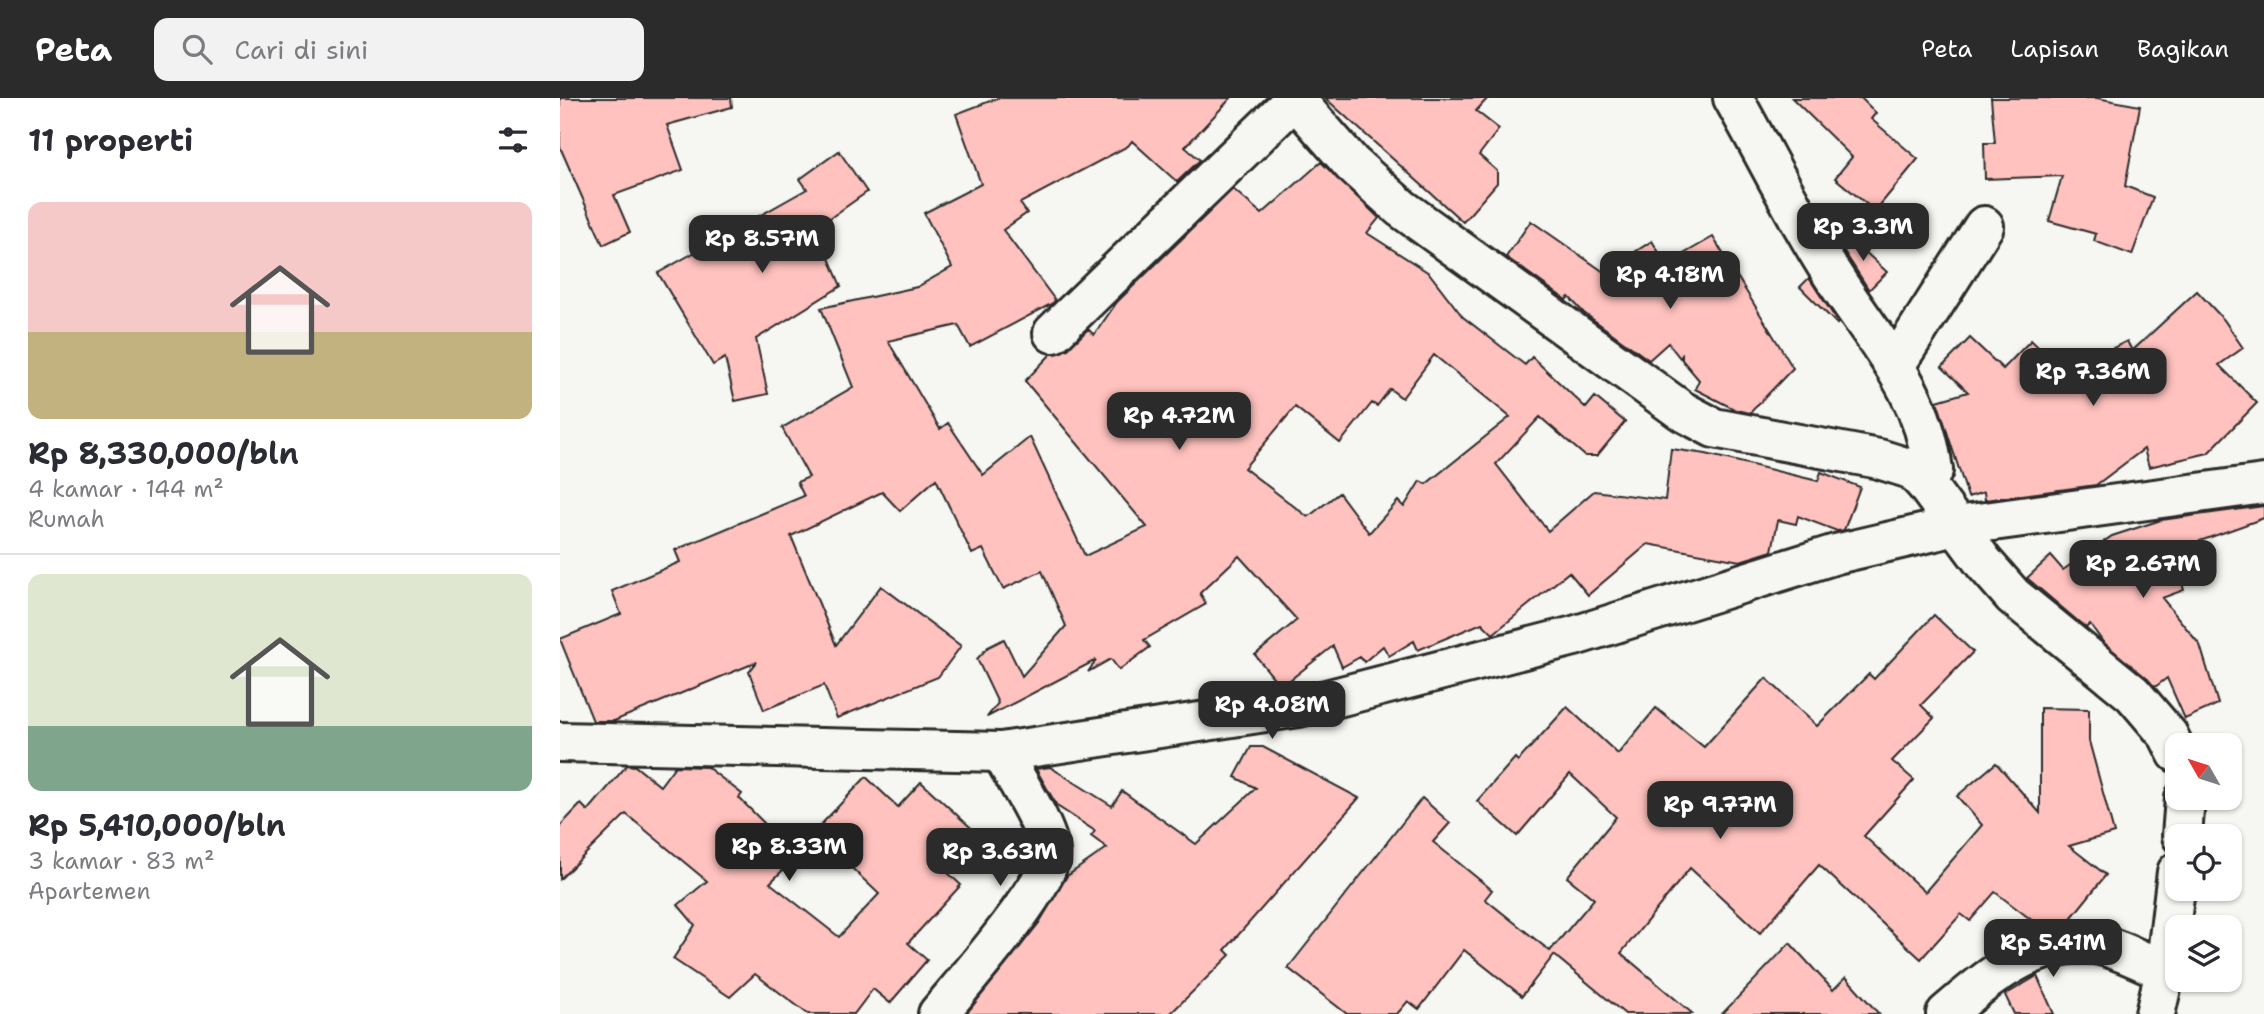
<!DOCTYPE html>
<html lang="id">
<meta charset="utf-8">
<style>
:root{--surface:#fff;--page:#f2f2f3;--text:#2b2b33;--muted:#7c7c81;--line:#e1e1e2;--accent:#2b2b2b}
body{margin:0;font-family:"Shantell Sans",sans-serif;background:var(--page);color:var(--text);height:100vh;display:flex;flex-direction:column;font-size:26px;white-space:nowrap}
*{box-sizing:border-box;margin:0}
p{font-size:23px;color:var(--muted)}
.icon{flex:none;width:38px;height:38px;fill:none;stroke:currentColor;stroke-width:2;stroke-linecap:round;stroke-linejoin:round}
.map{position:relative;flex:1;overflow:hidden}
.panel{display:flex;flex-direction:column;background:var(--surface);width:560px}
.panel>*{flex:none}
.needle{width:46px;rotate:309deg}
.fabs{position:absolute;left:1605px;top:635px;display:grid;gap:14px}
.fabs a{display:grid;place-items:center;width:77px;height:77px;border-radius:14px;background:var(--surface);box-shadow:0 2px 5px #0004;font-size:35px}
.price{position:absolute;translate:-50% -60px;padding:0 16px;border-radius:14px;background:var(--accent);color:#fff;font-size:23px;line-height:46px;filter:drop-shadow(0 2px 4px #0008)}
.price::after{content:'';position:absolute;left:50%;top:42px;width:21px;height:16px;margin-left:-10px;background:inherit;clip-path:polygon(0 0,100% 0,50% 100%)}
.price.current{background:#222;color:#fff}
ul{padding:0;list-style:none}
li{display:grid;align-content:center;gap:14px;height:371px;padding:0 28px}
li+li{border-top:2px solid var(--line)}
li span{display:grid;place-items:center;height:217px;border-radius:14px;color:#555}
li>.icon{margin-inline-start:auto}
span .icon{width:126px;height:126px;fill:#fffc;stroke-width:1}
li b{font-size:30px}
h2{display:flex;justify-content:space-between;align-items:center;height:84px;padding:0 28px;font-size:30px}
header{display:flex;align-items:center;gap:42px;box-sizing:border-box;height:98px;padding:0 35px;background:var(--accent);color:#fff}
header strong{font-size:33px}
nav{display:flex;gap:38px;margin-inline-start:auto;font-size:24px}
.search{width:490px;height:63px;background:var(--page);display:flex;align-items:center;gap:18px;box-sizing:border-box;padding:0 24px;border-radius:14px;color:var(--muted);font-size:26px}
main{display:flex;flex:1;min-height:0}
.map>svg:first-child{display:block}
.building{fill:#ffc2be;stroke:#2b2b2b;stroke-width:2;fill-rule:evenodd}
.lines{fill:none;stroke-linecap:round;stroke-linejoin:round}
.minor-casing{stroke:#2b2b2b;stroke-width:44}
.minor{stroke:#f6f6f2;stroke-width:38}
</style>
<header>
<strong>Peta</strong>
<div class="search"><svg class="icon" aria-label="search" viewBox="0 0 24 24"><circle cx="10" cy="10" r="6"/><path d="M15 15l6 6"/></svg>Cari di sini</div>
<nav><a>Peta</a><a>Lapisan</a><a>Bagikan</a></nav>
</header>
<main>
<section class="panel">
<h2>11 properti<svg class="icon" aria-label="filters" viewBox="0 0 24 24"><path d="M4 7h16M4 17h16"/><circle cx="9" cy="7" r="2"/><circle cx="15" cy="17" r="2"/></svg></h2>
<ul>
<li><span style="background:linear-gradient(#f6c9c9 60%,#c2b280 0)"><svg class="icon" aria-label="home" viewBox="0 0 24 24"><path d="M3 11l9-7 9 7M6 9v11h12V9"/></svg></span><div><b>Rp 8,330,000/bln</b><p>4 kamar · 144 m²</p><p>Rumah</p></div></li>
<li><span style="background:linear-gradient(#dfe7d0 70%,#7fa58c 0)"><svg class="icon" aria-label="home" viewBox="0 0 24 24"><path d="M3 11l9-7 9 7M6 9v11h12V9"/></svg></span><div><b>Rp 5,410,000/bln</b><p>3 kamar · 83 m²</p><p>Apartemen</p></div></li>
</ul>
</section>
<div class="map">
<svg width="1704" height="916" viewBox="0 0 1704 916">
<rect width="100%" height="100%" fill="#f6f6f2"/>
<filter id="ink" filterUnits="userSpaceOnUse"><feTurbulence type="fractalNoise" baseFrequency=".0143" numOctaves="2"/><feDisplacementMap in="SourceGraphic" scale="14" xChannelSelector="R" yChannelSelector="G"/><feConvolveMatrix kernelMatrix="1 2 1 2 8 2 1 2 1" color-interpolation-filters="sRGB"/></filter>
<g filter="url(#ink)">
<!-- building -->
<g class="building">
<path d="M0 0H171L172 9 107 27 123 72 54 97 70 134 43 147 0 49Z"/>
<path d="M438 0H671L625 49 640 62 617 84 572 43 568 48 460 105 467 115 443 132 495 202 493 205 410 249 398 227 328 243 380 331 388 325 423 377 470 339 525 458 587 429 465 283 491 256 508 251 528 231 534 237 557 204 673 91 702 116 761 64 819 120 807 135 869 175 903 219 965 267 972 259 1026 310 1035 299 1065 324 1037 358H1025L980 319 936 366 988 433 1034 393 1105 402 1111 351 1146 356 1258 383 1261 374 1300 389 1284 432 1277 433 1238 418 1236 426 1218 422 1212 453 1180 463 1088 446 1028 497 1009 474 933 536 922 525 858 552 854 543 829 558 823 548 804 564 800 559 782 569 773 548 721 589 695 557 737 522 679 458 640 495 646 506 584 542 590 549 559 572 551 561 528 574 536 562 427 619 438 605 417 561 428 549 444 541 462 578 506 528 482 473 443 491 423 451 412 456 376 381 340 413 322 394 231 438 276 547 321 488 401 548 378 579 277 620 264 587 204 612 189 574 197 564 54 623H33L0 541 61 516 52 493 120 464 115 452 244 398 237 384 249 379 222 330 293 289 261 210 357 189 392 169 364 115 421 86 396 16ZM874 257 950 319 866 386 860 383 844 409 838 403 809 435 779 395 748 419 684 370 735 309 780 345 812 305 817 308 830 291 842 300Z"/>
<path d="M765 0H928L916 13 939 31 919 57 937 73V85L903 124Z"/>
<path d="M1232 0H1301L1316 15 1311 21 1358 61 1315 113 1275 80 1292 59Z"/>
<path d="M1431 0H1537L1580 8 1565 88 1593 99 1572 157 1534 143 1536 136 1489 123 1502 78 1425 81 1424 45H1435Z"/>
<path d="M279 53 307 94 256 130 281 188 196 241 208 296 175 303 165 260 153 267 98 175 247 91 240 81Z"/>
<path d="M971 123 1044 174 1092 143 1106 166 1153 139 1233 270 1190 315 1176 312 1135 291 1139 282 1122 262V257L1120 260 1108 245 1089 262 1024 215 1009 199 1006 202 946 159Z"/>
<path d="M1288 138 1327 174 1309 192 1280 147Z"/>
<path d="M1249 180 1278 224 1277 226 1240 189Z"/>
<path d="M1637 193 1664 222 1683 250 1659 267 1697 305 1648 355 1589 369 1584 351 1536 387 1425 402 1424 394 1408 399 1377 303 1408 294 1382 269 1410 240 1443 271 1471 242 1505 274 1567 243 1572 253Z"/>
<path d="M1704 408V420L1612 453 1624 492 1602 500 1640 547 1658 606 1625 621 1607 580 1595 589 1543 544 1530 526 1526 530 1467 480 1491 458 1503 472 1552 438 1601 422Z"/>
<path d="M1374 517 1413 554 1361 607 1374 620 1332 663 1354 682 1304 738 1365 794 1422 727 1397 698 1436 665 1480 715V610L1529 611V643L1554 735 1509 748 1546 777 1508 824 1482 830 1435 794 1410 823 1401 816 1361 861 1259 767 1200 835 1130 770 1061 855 1133 916H1065L994 857 962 898 904 852 859 911 848 903 837 916H787L728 870 862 700 890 725 873 744 932 792 925 801 990 853 1034 801 1007 779 1056 719 1010 676 957 738 917 703 955 660 958 663 1007 609 1058 656 1096 610 1144 649 1206 580 1257 628 1309 576 1314 581Z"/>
<path d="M691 649H703L799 700 665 852 670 857 610 916H406L479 825 507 778 547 750 531 738 535 733 497 708 476 671 490 669 552 708 562 693 636 746 696 690 675 679Z"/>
<path d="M67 667 75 668 100 688 115 668 147 669 182 696 179 700 237 758 210 785 279 839 319 796 254 734 306 679 338 709 361 684 420 738 387 774 401 787 348 845 367 862 330 905 313 891 294 916H248L195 876 170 899 113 861 135 827 118 807 147 783 66 716 0 781V728L21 706 28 713Z"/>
<path d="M1230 845 1273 892 1286 879 1319 916H1162Z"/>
<path d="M1477 878 1494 916H1454L1445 897Z"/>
</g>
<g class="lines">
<!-- minor casing -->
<g class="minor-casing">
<g id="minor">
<path d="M734 0 792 66 841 110 1122 313 1154 330 1319 361 1351 371 1364 384 1424 465 1453 498 1573 596 1608 637 1617 655"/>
<path d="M1173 0C1208 62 1240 128 1279 187 1320 249 1363 294 1373 372L1364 384"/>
<path d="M493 235 735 1"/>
<path d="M1336 266 1424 128"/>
<path d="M0 644 441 654 739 609 1014 538 1276 456 1396 428 1704 386"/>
<path d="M1622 738 1625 700"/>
<path d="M378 916C400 889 492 785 490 755 488 730 454 678 441 654"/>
<path d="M1386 916C1429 879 1473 841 1534 846 1554 848 1586 865 1605 873"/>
<path d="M1595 916 1605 873 1617 774"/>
</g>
</g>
<!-- minor -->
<use href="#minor" class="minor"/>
</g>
</g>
</svg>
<div class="fabs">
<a><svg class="needle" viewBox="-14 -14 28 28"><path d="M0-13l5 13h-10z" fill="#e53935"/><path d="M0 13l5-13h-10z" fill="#7c7c81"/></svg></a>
<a><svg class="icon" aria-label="locate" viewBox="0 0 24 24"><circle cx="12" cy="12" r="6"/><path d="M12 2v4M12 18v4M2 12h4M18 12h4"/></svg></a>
<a><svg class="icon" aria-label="layers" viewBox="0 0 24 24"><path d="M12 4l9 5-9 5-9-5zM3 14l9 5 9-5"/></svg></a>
</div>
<b class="price" style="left:1303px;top:165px">Rp 3.3M</b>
<b class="price" style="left:202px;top:177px">Rp 8.57M</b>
<b class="price" style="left:1110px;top:213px">Rp 4.18M</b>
<b class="price" style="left:1533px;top:310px">Rp 7.36M</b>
<b class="price" style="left:619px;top:354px">Rp 4.72M</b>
<b class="price" style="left:1583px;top:502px">Rp 2.67M</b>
<b class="price" style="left:712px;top:643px">Rp 4.08M</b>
<b class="price" style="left:1160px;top:743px">Rp 9.77M</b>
<b class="price current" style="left:229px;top:785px">Rp 8.33M</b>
<b class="price" style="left:440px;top:790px">Rp 3.63M</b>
<b class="price" style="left:1493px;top:881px">Rp 5.41M</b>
</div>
</main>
